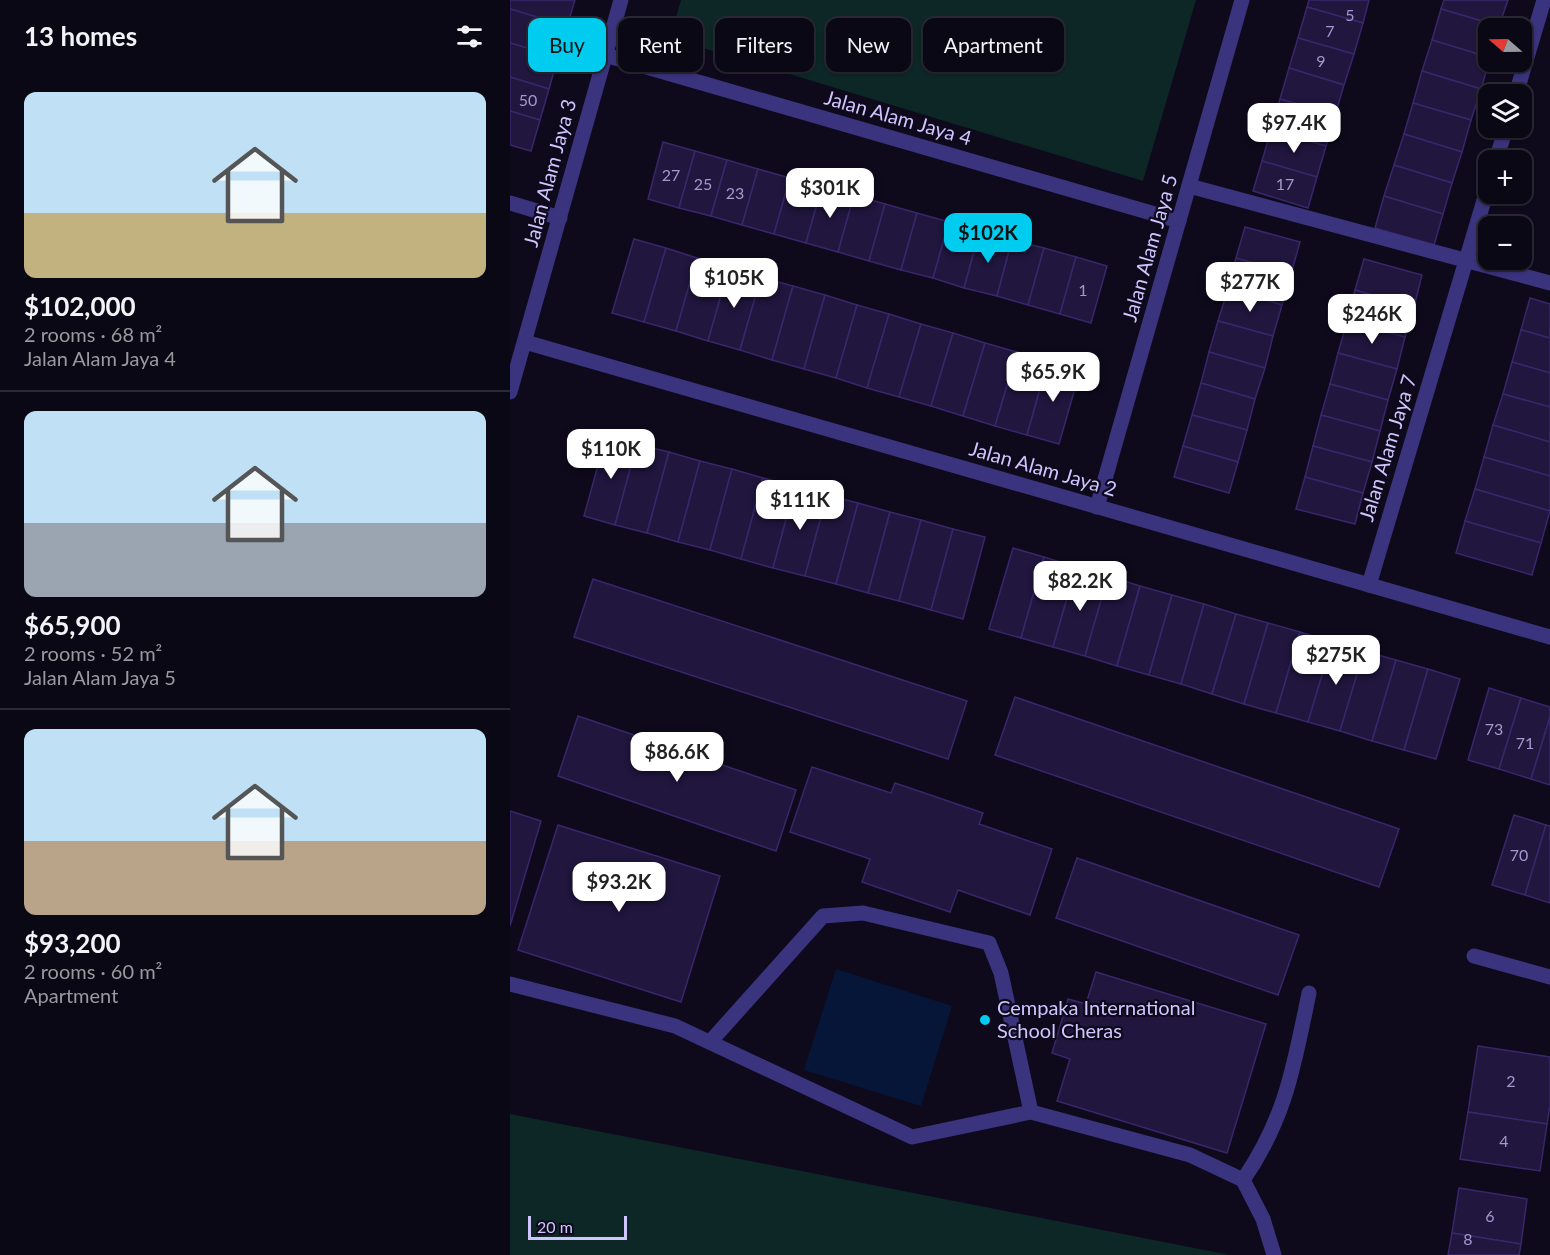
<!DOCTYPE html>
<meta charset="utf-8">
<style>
:root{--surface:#0a0815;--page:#181622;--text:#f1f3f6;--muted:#999aa0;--line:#2a2934;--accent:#00ccf0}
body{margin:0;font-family:Lato,sans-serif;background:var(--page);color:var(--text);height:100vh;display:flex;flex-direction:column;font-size:22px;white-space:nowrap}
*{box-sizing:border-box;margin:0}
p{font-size:20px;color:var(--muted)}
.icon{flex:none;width:33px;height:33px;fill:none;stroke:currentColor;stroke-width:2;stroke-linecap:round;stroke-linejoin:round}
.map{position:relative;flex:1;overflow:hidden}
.details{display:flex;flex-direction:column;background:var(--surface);width:510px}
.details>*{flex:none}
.top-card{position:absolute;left:18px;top:18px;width:570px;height:54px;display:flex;gap:12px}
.needle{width:39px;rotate:290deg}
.fabs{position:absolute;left:968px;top:18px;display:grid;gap:12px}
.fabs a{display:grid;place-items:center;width:54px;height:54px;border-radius:12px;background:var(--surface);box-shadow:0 2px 4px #0004,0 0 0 2px var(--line);font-size:30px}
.scale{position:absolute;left:18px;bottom:15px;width:99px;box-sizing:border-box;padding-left:6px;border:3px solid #cfc5ff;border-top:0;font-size:16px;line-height:21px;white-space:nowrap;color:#cfc5ff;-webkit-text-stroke:4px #0e0a1c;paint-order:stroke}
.price{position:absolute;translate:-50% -51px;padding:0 14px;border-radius:12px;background:#fff;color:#222;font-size:20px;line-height:39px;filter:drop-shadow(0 2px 3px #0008)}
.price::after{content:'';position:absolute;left:50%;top:36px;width:18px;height:14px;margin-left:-9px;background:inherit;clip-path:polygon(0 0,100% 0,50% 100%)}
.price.selected{background:var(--accent);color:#111}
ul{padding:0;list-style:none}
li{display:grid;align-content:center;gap:12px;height:318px;padding:0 24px}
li+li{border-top:2px solid var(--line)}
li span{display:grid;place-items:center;height:186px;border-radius:12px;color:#555}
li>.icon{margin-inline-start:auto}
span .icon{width:108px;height:108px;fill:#fffc;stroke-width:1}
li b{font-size:26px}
h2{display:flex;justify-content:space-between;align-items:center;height:72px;padding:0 24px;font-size:26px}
.tag{padding:0 21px;border-radius:12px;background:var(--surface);box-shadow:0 2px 4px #0004,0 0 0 2px var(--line);font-size:21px;line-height:54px}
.tag.selected{background:var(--accent);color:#111}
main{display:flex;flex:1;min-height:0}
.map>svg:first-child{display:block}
.green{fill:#0d2626}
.water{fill:#061639}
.building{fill:#20163e;stroke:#38276b;stroke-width:1.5}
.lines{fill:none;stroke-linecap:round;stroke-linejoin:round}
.service{stroke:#3a337d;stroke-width:15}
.minor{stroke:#3a337d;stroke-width:15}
.poi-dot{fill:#00ccf0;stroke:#0e0a1c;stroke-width:2}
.labels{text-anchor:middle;stroke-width:4.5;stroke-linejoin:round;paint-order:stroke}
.number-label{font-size:16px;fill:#a399cf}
.street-label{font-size:20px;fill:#cfc5ff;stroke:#0e0a1c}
.poi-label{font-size:20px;fill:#cfc5ff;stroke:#0e0a1c;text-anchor:start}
</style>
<main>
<section class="details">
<h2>13 homes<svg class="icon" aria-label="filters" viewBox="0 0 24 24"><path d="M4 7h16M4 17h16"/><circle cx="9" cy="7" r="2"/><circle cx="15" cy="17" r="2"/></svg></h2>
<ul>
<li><span style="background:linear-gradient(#bfe0f5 65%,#c2b280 0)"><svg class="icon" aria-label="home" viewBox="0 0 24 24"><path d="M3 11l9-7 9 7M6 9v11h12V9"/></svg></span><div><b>$102,000</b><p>2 rooms · 68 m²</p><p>Jalan Alam Jaya 4</p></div></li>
<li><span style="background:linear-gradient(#bfe0f5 60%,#9aa5b1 0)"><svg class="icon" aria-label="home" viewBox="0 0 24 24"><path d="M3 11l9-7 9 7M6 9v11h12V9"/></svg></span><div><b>$65,900</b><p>2 rooms · 52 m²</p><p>Jalan Alam Jaya 5</p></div></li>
<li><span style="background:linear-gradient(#bfe0f5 60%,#b9a48a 0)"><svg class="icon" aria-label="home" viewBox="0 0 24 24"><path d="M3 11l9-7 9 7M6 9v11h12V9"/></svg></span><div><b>$93,200</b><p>2 rooms · 60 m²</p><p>Apartment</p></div></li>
</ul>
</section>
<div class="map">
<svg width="1040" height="1255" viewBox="0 0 1040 1255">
<rect width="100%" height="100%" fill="#0e0a1c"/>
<!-- green -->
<g class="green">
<path d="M171 0H686L633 181 160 38Z"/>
<path d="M0 1114 720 1255H0Z"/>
</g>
<!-- water -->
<path class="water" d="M326 969 442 1006 411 1106 294 1070Z"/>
<!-- building -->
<g class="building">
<path d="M0 0H65L57 26 0 9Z"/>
<path d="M799 0H859L853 23 797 7Z"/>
<path d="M934 0H998L989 26 931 9Z"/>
<path d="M797 7 853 23 844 54 788 38Z"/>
<path d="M0 9 57 26 48 57 0 43Z"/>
<path d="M931 9 989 26 978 28V57L922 40Z"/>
<path d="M788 38 844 54 834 85 779 68Z"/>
<path d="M922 40 978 57 979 62 971 89 912 71Z"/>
<path d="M0 43 48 57 39 89 0 77Z"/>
<path d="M779 68 834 85 825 115 770 99Z"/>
<path d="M912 71 971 89 961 120 903 103Z"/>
<path d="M0 77 39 89 30 120 0 111Z"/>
<path d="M770 99 825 115 816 146 761 130Z"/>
<path d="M903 103 961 120 952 152 894 134Z"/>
<path d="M0 111 30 120 21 151 0 145Z"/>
<path d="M761 130 816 146 807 177 752 161Z"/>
<path d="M894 134 952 152 942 183 884 165Z"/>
<path d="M153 142 185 151 169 208 138 199Z"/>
<path d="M185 151 217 160 201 216 169 208Z"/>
<path d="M217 160 248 169 232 225 201 216Z"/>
<path d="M752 161 807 177 798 208 743 191Z"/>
<path d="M884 165 942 183 933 214 874 196Z"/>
<path d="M248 169 280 178 264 234 232 225Z"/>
<path d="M280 178 312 186 296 243 264 234Z"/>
<path d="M312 186 344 195 328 252 296 243Z"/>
<path d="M344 195 375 204 359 261 328 252Z"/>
<path d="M874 196 933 214 924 245 865 228Z"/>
<path d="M375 204 407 213 391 270 359 261Z"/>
<path d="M407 213 439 222 423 278 391 270Z"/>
<path d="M439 222 470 230 454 288 423 278Z"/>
<path d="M735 227 790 242 781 274 726 258Z"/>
<path d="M470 230 502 240 487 296 454 288Z"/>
<path d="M124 239 156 248 134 322 102 313Z"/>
<path d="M502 240 534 248 518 305 487 296Z"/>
<path d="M156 248 187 258 166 331 134 322Z"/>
<path d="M534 248 566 257 550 314 518 305Z"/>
<path d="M566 257 597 266 581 323 550 314Z"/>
<path d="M187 258 219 267 198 341 166 331Z"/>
<path d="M726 258 781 274 772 305 718 289Z"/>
<path d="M854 259 912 275 904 307 845 290Z"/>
<path d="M219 267 251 277 230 350 198 341Z"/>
<path d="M251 277 283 286 262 360 230 350Z"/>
<path d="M283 286 315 295 294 369 262 360Z"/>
<path d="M718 289 772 305 763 336 708 321Z"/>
<path d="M845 290 904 307 895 337 837 322Z"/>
<path d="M315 295 347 305 326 378 294 369Z"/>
<path d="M1020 298 1040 304V338L1011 330Z"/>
<path d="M347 305 379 314 357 388 326 378Z"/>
<path d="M379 314 411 324 389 397 357 388Z"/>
<path d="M708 321 763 336 755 368 699 352Z"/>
<path d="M837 322 895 337 887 369 828 353Z"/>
<path d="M411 324 443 333 421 406 389 397Z"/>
<path d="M1011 330 1040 338V373L1002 362Z"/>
<path d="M443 333 475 343 453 416 421 406Z"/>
<path d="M475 343 507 352 485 426 453 416Z"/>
<path d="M507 352 538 361 517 435 485 426Z"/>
<path d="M699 352 755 368 745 399 691 383Z"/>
<path d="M828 353 887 369 878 400 820 384Z"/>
<path d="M538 361 570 371 549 444 517 435Z"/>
<path d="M1002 362 1040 373V407L993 394Z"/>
<path d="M691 383 745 399 737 430 682 415Z"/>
<path d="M820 384 878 400 870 431 811 415Z"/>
<path d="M993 394 1040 407V442L983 425Z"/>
<path d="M682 415 737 430 728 462 673 446Z"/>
<path d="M811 415 870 431 862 462 803 446Z"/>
<path d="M983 425 1040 442V476L974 457Z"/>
<path d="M96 436 127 444 105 525 74 516Z"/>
<path d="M127 444 159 452 137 533 105 525Z"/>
<path d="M673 446 728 462 719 493 664 477Z"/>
<path d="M803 446 862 462 853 493 795 477Z"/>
<path d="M159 452 190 461 168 542 137 533Z"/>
<path d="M974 457 1040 476V511L965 489Z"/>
<path d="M190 461 222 469 200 550 168 542Z"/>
<path d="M222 469 253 478 231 559 200 550Z"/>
<path d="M795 477 853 493 845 524 786 509Z"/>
<path d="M253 478 285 486 263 568 231 559Z"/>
<path d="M285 486 317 495 295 576 263 568Z"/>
<path d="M965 489 1040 511 1031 543 955 521Z"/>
<path d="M317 495 348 503 326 584 295 576Z"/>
<path d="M348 503 380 512 358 593 326 584Z"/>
<path d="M380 512 411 520 389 601 358 593Z"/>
<path d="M411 520 443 529 421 610 389 601Z"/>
<path d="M955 521 1031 543 1022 575 946 553Z"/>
<path d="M443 529 475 537 453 619 421 610Z"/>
<path d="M503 548 534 557 511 638 479 629Z"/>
<path d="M534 557 566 567 543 647 511 638Z"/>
<path d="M566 567 598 576 575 656 543 647Z"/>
<path d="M598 576 630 586 607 666 575 656Z"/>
<path d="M83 579 457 701 438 759 64 637Z"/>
<path d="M630 586 662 595 639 675 607 666Z"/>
<path d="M662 595 694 604 671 684 639 675Z"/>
<path d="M694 604 726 614 702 694 671 684Z"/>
<path d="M726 614 758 623 734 704 702 694Z"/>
<path d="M758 623 790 632 766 713 734 704Z"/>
<path d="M790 632 822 642 798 722 766 713Z"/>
<path d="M822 642 854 651 830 731 798 722Z"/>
<path d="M854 651 886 660 862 741 830 731Z"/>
<path d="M886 660 918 669 894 750 862 741Z"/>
<path d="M918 669 950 679 926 759 894 750Z"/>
<path d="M979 688 1011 698 989 769 958 760Z"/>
<path d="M505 697 889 829 869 887 485 755Z"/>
<path d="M1011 698 1040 707V717L1021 779 989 769Z"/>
<path d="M68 716 286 790 266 851 48 776Z"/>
<path d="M1040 717V785L1021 779Z"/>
<path d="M302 767 381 793 385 783 473 813 469 824 542 849 520 915 448 890 440 912 352 882 360 859 280 832Z"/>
<path d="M0 811 31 821 0 926Z"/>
<path d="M1004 815 1036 825 1015 895 982 885Z"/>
<path d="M48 825 210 876 171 1002 8 950Z"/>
<path d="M1036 825 1040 826V903L1015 895Z"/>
<path d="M567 858 789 935 768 995 546 918Z"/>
<path d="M586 972 756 1024 717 1153 547 1101 560 1059 542 1053 558 999 576 1004Z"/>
<path d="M968 1046 1040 1057V1105L1037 1124 958 1112Z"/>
<path d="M958 1112 1037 1124 1030 1171 950 1159Z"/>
<path d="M949 1188 1017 1199 1011 1244 942 1233Z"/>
<path d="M942 1233 1011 1244 1009 1255H938Z"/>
</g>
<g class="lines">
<!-- service -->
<g class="service">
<path d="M679 186 1040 283"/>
<path d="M0 984 165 1026 402 1137 521 1112 680 1155 733 1180 753 1219 764 1255"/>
<path d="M200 1042 313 916 353 913 479 943 491 973 521 1112"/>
<path d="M733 1180C776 1118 784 1065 799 993"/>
</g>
<!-- minor -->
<g class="minor">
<path d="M95 55 669 221"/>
<path d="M1006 94 1034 0"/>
<path d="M986 160 996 128"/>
<path d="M0 203 50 218"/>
<path d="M15 342 1040 637"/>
<path d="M0 392 111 0"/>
<path d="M587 507 732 0"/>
<path d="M859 585 978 187"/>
<path d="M964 956 1040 977"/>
</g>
</g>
<!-- markers -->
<circle class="poi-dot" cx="475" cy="1020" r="6"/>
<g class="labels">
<!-- number labels -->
<g class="number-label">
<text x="840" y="21">5</text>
<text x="820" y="37">7</text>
<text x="811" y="67">9</text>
<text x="18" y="106">50</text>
<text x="161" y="181">27</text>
<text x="193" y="190">25</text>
<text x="775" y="190">17</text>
<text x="225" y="199">23</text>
<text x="573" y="296">1</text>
<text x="984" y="735">73</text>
<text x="1015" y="749">71</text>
<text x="1009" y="861">70</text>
<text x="1001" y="1087">2</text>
<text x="994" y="1147">4</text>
<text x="980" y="1222">6</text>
<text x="958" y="1245">8</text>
</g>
<!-- street labels -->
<g class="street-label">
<text transform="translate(388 118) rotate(16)" y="7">Jalan Alam Jaya 4</text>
<text transform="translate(40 173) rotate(-75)" y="7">Jalan Alam Jaya 3</text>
<text transform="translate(640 248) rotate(-74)" y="7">Jalan Alam Jaya 5</text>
<text transform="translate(878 448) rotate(-73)" y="7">Jalan Alam Jaya 7</text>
<text transform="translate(533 469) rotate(16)" y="7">Jalan Alam Jaya 2</text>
</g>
<!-- poi labels -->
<g class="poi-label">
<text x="487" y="1015">Cempaka International<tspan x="487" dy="23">School Cheras</tspan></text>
</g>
</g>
</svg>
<div class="fabs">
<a><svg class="needle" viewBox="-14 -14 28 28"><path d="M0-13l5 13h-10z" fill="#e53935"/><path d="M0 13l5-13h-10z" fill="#999aa0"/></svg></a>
<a><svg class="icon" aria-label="layers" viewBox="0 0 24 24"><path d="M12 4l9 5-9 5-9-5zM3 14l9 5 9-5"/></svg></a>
<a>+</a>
<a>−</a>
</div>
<div class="scale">20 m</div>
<b class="price" style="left:784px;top:154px">$97.4K</b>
<b class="price" style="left:320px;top:219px">$301K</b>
<b class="price selected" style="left:478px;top:264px">$102K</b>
<b class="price" style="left:224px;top:309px">$105K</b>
<b class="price" style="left:740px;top:313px">$277K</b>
<b class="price" style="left:862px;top:345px">$246K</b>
<b class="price" style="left:543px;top:403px">$65.9K</b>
<b class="price" style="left:101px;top:480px">$110K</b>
<b class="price" style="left:290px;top:531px">$111K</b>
<b class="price" style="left:570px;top:612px">$82.2K</b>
<b class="price" style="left:826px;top:686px">$275K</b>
<b class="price" style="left:167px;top:783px">$86.6K</b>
<b class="price" style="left:109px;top:913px">$93.2K</b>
<div class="top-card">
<a class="tag selected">Buy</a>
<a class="tag">Rent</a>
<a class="tag">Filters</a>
<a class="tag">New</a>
<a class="tag">Apartment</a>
</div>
</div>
</main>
